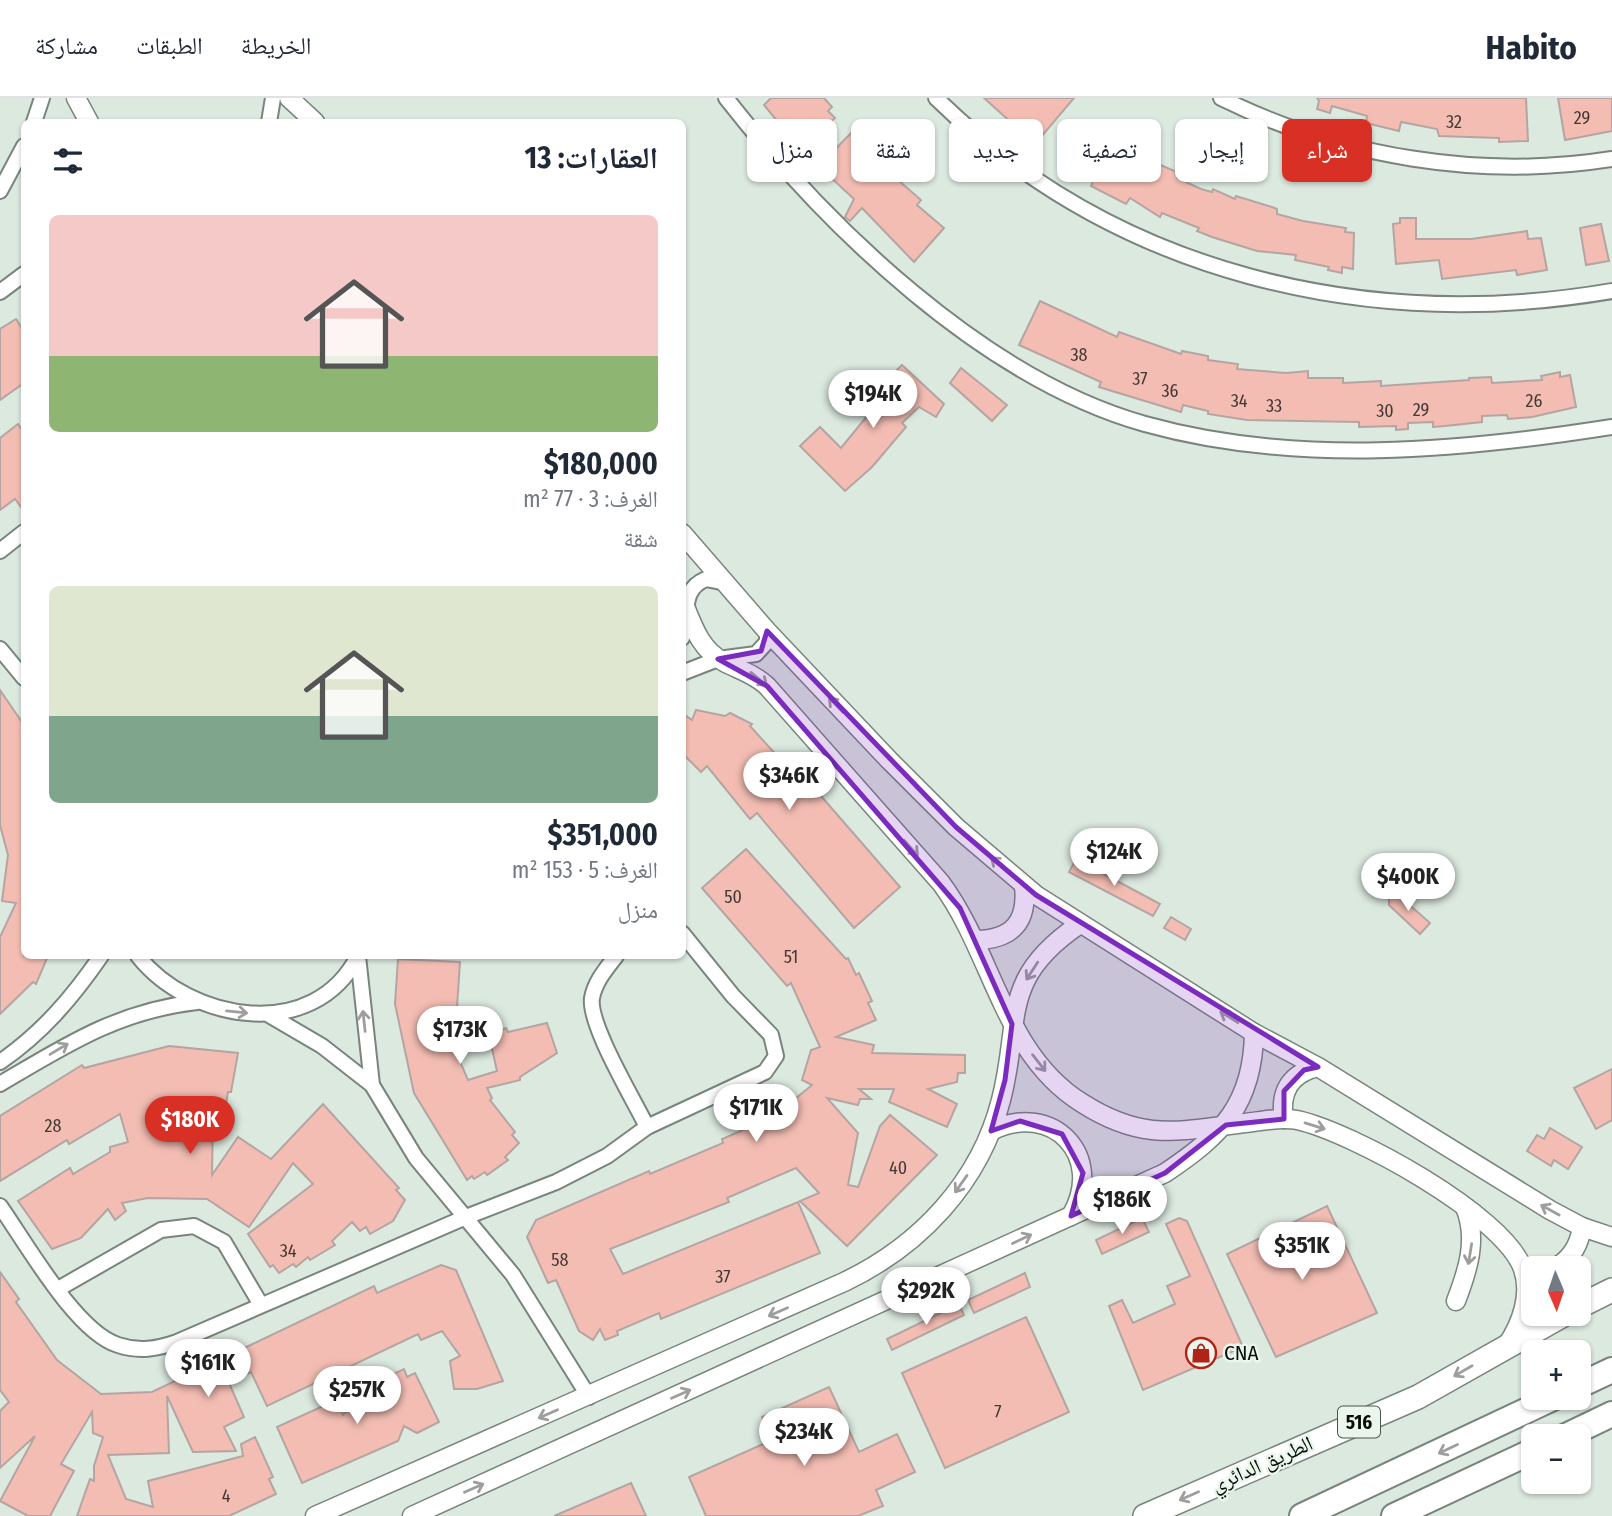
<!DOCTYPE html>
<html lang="ar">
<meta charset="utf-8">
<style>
:root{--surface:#fff;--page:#f2f2f3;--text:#1f2937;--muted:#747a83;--line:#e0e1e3;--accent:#d93025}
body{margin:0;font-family:"Fira Sans Condensed","Noto Naskh Arabic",sans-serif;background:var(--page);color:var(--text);direction:rtl;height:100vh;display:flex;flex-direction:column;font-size:26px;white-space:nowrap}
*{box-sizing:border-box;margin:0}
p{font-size:23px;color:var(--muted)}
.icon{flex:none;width:38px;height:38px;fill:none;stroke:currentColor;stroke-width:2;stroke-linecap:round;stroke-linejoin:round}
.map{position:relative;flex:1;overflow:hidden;direction:ltr}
.drawer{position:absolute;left:21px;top:21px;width:665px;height:840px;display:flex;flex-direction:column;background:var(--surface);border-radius:10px;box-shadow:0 2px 5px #0004;direction:rtl}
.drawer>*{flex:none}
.banner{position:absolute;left:707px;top:21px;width:665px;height:63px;direction:rtl;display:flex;gap:14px}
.needle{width:46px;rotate:178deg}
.fabs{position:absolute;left:1521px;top:1158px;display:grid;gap:14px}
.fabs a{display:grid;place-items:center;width:70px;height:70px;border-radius:10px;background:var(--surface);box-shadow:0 2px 5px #0004;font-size:35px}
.price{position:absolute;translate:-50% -60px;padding:0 16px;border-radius:24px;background:#fff;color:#222;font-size:23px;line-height:46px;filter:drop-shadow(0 2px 4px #0008)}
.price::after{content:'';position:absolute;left:50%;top:42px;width:21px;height:16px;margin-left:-10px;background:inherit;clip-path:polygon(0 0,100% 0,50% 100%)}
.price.on{background:var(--accent);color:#fff}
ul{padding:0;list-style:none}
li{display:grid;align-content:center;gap:14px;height:371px;padding:0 28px}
li span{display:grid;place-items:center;height:217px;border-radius:10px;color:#555}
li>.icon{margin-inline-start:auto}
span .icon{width:126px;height:126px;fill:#fffc;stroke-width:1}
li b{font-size:30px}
h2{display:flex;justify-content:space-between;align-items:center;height:84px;padding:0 28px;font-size:30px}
.pill{padding:0 24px;border-radius:10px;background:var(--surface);box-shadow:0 2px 5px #0004;font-size:24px;line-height:63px}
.pill.on{background:var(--accent);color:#fff}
header{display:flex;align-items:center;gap:42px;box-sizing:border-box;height:98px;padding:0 35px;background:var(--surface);border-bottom:2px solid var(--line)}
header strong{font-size:33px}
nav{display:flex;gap:38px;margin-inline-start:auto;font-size:24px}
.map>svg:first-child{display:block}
.building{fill:#f3bdb3;stroke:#b4a5a2;stroke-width:2}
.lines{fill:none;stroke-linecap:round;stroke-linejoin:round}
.minor-casing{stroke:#79857c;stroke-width:18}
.tertiary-casing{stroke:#79857c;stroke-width:21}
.trunk-casing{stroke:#79857c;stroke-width:26}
.motorway-casing{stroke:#79857c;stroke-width:28}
.minor{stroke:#fff;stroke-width:14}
.tertiary{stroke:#fff;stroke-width:18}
.trunk{stroke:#fff;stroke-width:23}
.motorway{stroke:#fff;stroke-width:24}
.oneway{stroke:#9d9f9d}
.marked{fill:#7b2cbf;fill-opacity:0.2;stroke:#7b2cbf;stroke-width:5;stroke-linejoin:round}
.labels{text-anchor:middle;stroke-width:5;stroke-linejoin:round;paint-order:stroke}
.number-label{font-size:18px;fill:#443a35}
.shield{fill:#eaf6ec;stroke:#4d544e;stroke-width:2}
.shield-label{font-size:19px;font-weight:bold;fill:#0a0e0b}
.poi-label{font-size:21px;fill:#0a0e0b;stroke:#eaf6ec;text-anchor:start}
.street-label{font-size:21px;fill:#0a0e0b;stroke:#eaf6ec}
</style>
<header>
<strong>Habito</strong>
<nav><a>الخريطة</a><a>الطبقات</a><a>مشاركة</a></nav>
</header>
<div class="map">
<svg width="1612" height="1418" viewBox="0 0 1612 1418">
<rect width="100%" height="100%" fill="#dce9df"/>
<!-- building -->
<g class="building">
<path d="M771 0H824L832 9 828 13 835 20 801 52 764 7Z"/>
<path d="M984 0H1074L1035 46Z"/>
<path d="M1317 0H1526L1528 43 1499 44V40L1439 38 1437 31 1401 24 1399 33 1366 25 1367 18 1332 8 1330 15 1317 11 1319 3Z"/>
<path d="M1558 0H1612V33L1565 42Z"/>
<path d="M1109 31 1141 50 1143 46 1154 52 1151 58 1158 62 1156 65 1179 75 1177 80 1201 91 1212 94 1213 91 1235 101 1236 98 1272 109 1277 111V116L1303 123 1346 130 1345 134 1354 135 1353 171 1342 169V175L1328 172 1329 169 1295 162 1296 157 1257 153 1212 139 1197 133 1199 130 1162 115 1160 119 1130 100 1126 106 1091 88 1093 83 1083 77Z"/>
<path d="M854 32 864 42 858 47 921 102 917 107 944 130 914 164 862 110 850 123 845 119 854 101 828 77 822 80 814 73Z"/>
<path d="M1400 120H1416V141H1471L1527 133 1528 141 1541 140 1547 172 1517 177 1516 172 1442 181 1439 162 1396 166 1393 126 1400 125Z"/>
<path d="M1601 126 1609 163 1586 167 1580 130Z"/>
<path d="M1040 203 1117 239 1119 234 1181 256 1182 253 1208 258V262L1238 266 1237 271 1286 275 1308 273V280H1343V285L1381 283V288L1469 282V280L1491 279 1492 285 1542 282 1541 278 1560 274V279L1570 277 1576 309 1532 319 1508 321 1507 317 1482 318V324L1445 328 1433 329V324L1408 325V331L1396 332V328L1359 329V324L1247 322 1208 316V313L1183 307 1181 314 1099 289 1101 284 1019 247Z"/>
<path d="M16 221 24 233V285L0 302V231Z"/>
<path d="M902 267 944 306 936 319 919 309 902 325 906 329 872 369 845 393 800 348 820 329 841 350 886 295 880 289Z"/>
<path d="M961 270 1007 307 992 323 950 285Z"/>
<path d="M18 326 24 335V413L15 401 0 412V340Z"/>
<path d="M0 592 24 627V858H48L36 886 33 884 0 916V839L16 805 2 803 8 757 0 727Z"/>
<path d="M696 612 725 618 730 615 752 626 750 628 811 695 815 691 900 789 854 830 757 715 750 721 707 668 701 674 682 655V615L692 622Z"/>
<path d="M746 751 846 861 848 860 856 877 859 875 872 903 868 905 876 922 836 939 874 947 872 955 965 957V975H958L957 984 928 991 957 1006 947 1029 889 1004 894 991H859L871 1001H860L858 1007 827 1000 858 1035 848 1087 858 1089 880 1028 890 1017 937 1057 847 1148 800 1103 819 1095 796 1070 727 1100 729 1104 610 1151 623 1176 798 1104 820 1155 661 1221 659 1215 617 1233 618 1237 605 1242 600 1231 593 1242 579 1233 556 1182 548 1185 527 1139 536 1122 649 1073 650 1076 723 1045 722 1041 773 1019 812 987 802 982 811 952 820 949 791 885 787 888 702 790Z"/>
<path d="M1076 761 1160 806 1153 818 1069 774Z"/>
<path d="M1396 795 1430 825 1420 836 1389 807V801Z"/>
<path d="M1171 819 1191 831 1185 842 1164 830Z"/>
<path d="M398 861 460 864 457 909H452L462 958 458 959 468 982 497 973 489 937 506 930 508 934 547 925 557 955 520 979V982L487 990 492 1000 490 1002 515 1034 512 1037 519 1045 505 1059 508 1062 487 1077 485 1074 474 1081 472 1078 467 1082 414 995 395 906Z"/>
<path d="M169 948 238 955 231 994H228L226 1006H222L220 1018 213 1017 212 1077 238 1039 271 1061 323 1006 399 1090 396 1092 405 1102 393 1123 370 1136 366 1129 360 1133 352 1124 332 1143 335 1147 310 1162 308 1159 296 1169 293 1166 279 1175 273 1167 270 1169 248 1136 313 1086 293 1065 249 1129 207 1101 148 1100 122 1105 126 1113 115 1122 108 1111 81 1140 52 1151 18 1103 70 1070 73 1076 110 1054V1049L128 1044 120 1016 69 1046 67 1042 0 1083V1018L82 967 84 970Z"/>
<path d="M1612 971V1022L1596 1031 1574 990Z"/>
<path d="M1550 1030 1582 1049 1568 1071 1554 1062 1551 1068 1527 1053 1537 1037 1544 1041Z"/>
<path d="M1327 1108 1377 1215 1276 1259 1227 1156Z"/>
<path d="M1142 1120 1149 1134 1102 1156 1096 1142Z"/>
<path d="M1179 1120 1187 1123 1243 1249 1143 1292 1109 1208 1122 1202 1133 1225 1175 1206 1167 1188 1190 1178 1166 1126Z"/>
<path d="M441 1167 456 1172 503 1283 477 1291H454L450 1263 460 1258 442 1233 421 1242 418 1236 267 1308 251 1274 229 1285 244 1319 224 1329 236 1353 193 1354 167 1298 169 1355 108 1357 126 1401 153 1409 148 1383 243 1358 241 1346 255 1339 273 1379 269 1381 276 1396 229 1418H77L90 1381 94 1383V1368L103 1339 93 1335 92 1314 61 1366 74 1373 50 1418H28L0 1403 35 1338 0 1370V1313L9 1304 0 1292V1174L19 1201 16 1204 57 1262 101 1296 152 1294 374 1188 377 1195Z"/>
<path d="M1025 1175 1030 1189 974 1215 968 1202Z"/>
<path d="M959 1206 964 1217 892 1252 887 1241Z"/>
<path d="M1026 1219 1069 1314 945 1370 902 1275Z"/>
<path d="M404 1271 407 1279 415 1275 439 1324 417 1335 404 1328 398 1343 302 1385 277 1329 336 1302 343 1317 364 1297 361 1291Z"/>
<path d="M829 1289 859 1354 897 1336 915 1374 876 1392 883 1408 858 1418H706L689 1379 772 1342 762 1319Z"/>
<path d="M631 1385 646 1418H554Z"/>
</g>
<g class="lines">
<!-- minor casing -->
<g class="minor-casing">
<g id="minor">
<path d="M726 0C827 129 984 281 1145 326 1295 368 1460 353 1612 329"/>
<path d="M936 0C1116 176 1366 235 1612 193"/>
<path d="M1221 0C1340 59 1481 82 1612 61"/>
<path d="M34 24 42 0"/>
<path d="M269 24 273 0"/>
<path d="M0 93 24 48"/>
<path d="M0 194 24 176"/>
<path d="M0 453 24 434"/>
<path d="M682 540C690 517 679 492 706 481L726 485"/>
<path d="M0 551 24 580"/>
<path d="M682 575 718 561 756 556 767 544V533"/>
<path d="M138 858C190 924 314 945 358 858"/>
<path d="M358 858 372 987"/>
<path d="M616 858C607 870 595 883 592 900 588 926 634 1002 647 1029"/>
<path d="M269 917 322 948 372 987 416 1060 513 1177 589 1299"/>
<path d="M0 964C42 935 72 900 101 858"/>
<path d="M0 986C66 947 118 913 197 904"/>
<path d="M0 1108C26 1145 76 1234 118 1247 139 1254 157 1251 177 1244L466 1119 556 1084 607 1058 647 1029 765 974 776 958 771 937 733 898 682 835"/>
<path d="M58 1191 161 1132 194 1128 224 1144 261 1207"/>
</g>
</g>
<!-- tertiary casing -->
<g class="tertiary-casing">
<g id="tertiary">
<path d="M76 0 89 24"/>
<path d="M289 0 315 24"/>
<path d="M682 435 767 533 889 662 956 729 1036 797 1254 935 1318 969 1550 1112 1582 1129 1612 1139"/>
<path d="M682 501C692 525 699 551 724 564 739 572 753 575 767 588L941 785C993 855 1003 956 1082 1005 1143 1044 1178 1033 1245 1025 1262 1023 1280 1019 1297 1022 1352 1034 1504 1117 1523 1171 1532 1197 1521 1226 1507 1247"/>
<path d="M977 842C1012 841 1028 824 1024 788"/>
<path d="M1284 1021C1279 993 1291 975 1318 969"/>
<path d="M991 1033C1053 1002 1106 1059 1071 1118"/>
<path d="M1552 1171C1570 1163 1579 1149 1582 1129"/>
<path d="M1456 1203C1468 1172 1478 1141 1465 1109"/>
<path d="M315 1418 844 1184C920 1148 980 1084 1001 1002 1022 922 998 881 1080 826"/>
<path d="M412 1418 1165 1075C1222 1037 1253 1006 1254 935"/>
</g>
</g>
<!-- trunk casing -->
<g class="trunk-casing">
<g id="trunk">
<path d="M1578 1209 1612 1192"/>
<path d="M1145 1418 1418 1299 1565 1216"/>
</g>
</g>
<!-- motorway casing -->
<g class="motorway-casing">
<g id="motorway">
<path d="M1578 1288 1612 1272"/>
<path d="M1564 1339 1612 1316"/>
<path d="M1302 1418 1553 1300"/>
<path d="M1394 1418 1533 1353"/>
</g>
</g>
<!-- minor -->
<use href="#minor" class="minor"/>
<!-- tertiary -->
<use href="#tertiary" class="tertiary"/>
<!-- trunk -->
<use href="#trunk" class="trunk"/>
<!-- motorway -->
<use href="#motorway" class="motorway"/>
</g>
<!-- one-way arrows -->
<defs><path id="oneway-shaft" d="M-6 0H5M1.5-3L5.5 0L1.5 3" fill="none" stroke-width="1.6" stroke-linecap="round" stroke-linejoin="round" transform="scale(1.75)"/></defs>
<g class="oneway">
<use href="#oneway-shaft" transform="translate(759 581) rotate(39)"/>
<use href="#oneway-shaft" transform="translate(836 607) rotate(-134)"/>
<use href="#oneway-shaft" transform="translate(911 750) rotate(48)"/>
<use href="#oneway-shaft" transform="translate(999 766) rotate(-140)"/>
<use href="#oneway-shaft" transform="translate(1032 873) rotate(123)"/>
<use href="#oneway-shaft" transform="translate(237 914) rotate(6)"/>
<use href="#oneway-shaft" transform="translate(1229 919) rotate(-148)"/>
<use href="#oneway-shaft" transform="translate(364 923) rotate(-96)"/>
<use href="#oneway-shaft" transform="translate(59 951) rotate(-31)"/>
<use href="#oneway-shaft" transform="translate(1039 965) rotate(52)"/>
<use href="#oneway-shaft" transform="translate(1315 1028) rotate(17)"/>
<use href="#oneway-shaft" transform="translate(961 1086) rotate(125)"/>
<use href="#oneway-shaft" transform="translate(1550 1112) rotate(-151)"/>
<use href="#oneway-shaft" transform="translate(1022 1141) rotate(-25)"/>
<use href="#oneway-shaft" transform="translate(1470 1156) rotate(99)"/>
<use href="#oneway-shaft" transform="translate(778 1214) rotate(156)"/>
<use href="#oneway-shaft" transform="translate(1463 1273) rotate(150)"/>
<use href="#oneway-shaft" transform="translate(681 1296) rotate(-24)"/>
<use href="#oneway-shaft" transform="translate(548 1316) rotate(156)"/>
<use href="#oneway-shaft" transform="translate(1448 1351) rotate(155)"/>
<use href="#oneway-shaft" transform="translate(474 1390) rotate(-24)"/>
<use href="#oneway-shaft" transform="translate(1189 1398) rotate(156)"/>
</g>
<!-- marked area -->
<path class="marked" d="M767 533 956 729 1036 797 1318 969 1304 972 1284 993V1021L1226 1027 1165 1075 1071 1118 1083 1075 1062 1036 1020 1023 991 1033 1005 982 1012 926 960 810 767 588 718 561 761 553Z"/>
<!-- icons -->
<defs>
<g id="shop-ring" transform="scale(1.575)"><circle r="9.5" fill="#eaf6ec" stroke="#b22317" stroke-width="1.5"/><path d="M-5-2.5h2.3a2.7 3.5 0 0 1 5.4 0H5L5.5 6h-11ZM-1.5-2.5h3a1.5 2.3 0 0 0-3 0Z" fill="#b22317"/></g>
</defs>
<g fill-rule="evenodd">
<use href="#shop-ring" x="1201" y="1255"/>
</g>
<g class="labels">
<!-- number labels -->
<g class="number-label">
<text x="1582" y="26">29</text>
<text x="1454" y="30">32</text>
<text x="1079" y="263">38</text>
<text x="1140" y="287">37</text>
<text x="1170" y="299">36</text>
<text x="1239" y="309">34</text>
<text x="1534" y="309">26</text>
<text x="1274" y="314">33</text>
<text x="1421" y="318">29</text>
<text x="1385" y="319">30</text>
<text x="733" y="805">50</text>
<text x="791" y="865">51</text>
<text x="53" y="1034">28</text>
<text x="898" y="1076">40</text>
<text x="288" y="1159">34</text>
<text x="560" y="1168">58</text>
<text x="723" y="1185">37</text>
<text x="998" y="1320">7</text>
<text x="226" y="1404">4</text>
</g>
<!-- shield labels -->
<rect class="shield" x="1338" y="1308.5" width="42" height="31" rx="5"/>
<g class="shield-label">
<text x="1359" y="1331">516</text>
</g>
<!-- poi labels -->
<g class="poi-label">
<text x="1224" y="1262">CNA</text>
</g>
<!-- street labels -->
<g class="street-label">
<text transform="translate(1262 1366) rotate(-24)" y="7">الطريق الدائري</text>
</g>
</g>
</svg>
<div class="fabs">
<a><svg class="needle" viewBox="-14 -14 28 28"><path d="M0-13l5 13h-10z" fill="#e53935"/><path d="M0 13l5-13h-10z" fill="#747a83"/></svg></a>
<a>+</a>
<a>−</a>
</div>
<b class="price" style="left:873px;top:332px">$194K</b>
<b class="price" style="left:789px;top:714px">$346K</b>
<b class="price" style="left:1114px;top:790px">$124K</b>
<b class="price" style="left:1408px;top:815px">$400K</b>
<b class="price" style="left:460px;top:968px">$173K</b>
<b class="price" style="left:756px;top:1046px">$171K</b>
<b class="price on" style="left:190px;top:1058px">$180K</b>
<b class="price" style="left:1122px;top:1138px">$186K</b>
<b class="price" style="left:1302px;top:1184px">$351K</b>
<b class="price" style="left:926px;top:1229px">$292K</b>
<b class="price" style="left:208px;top:1301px">$161K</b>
<b class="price" style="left:357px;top:1328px">$257K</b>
<b class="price" style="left:804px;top:1370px">$234K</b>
<div class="banner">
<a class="pill on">شراء</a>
<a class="pill">إيجار</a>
<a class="pill">تصفية</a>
<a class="pill">جديد</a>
<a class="pill">شقة</a>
<a class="pill">منزل</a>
</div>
<section class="drawer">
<h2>العقارات: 13<svg class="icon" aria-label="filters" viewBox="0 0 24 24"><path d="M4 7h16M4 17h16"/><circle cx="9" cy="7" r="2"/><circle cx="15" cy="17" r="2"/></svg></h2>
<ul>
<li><span style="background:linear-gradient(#f6c9c9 65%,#8fb573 0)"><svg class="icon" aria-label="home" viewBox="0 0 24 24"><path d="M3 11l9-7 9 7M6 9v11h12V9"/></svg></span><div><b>$180,000</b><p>الغرف: 3 · 77 m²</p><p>شقة</p></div></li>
<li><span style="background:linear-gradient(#dfe7d0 60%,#7fa58c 0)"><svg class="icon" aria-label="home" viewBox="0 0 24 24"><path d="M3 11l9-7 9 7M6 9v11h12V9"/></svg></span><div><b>$351,000</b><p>الغرف: 5 · 153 m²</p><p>منزل</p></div></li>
</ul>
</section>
</div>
